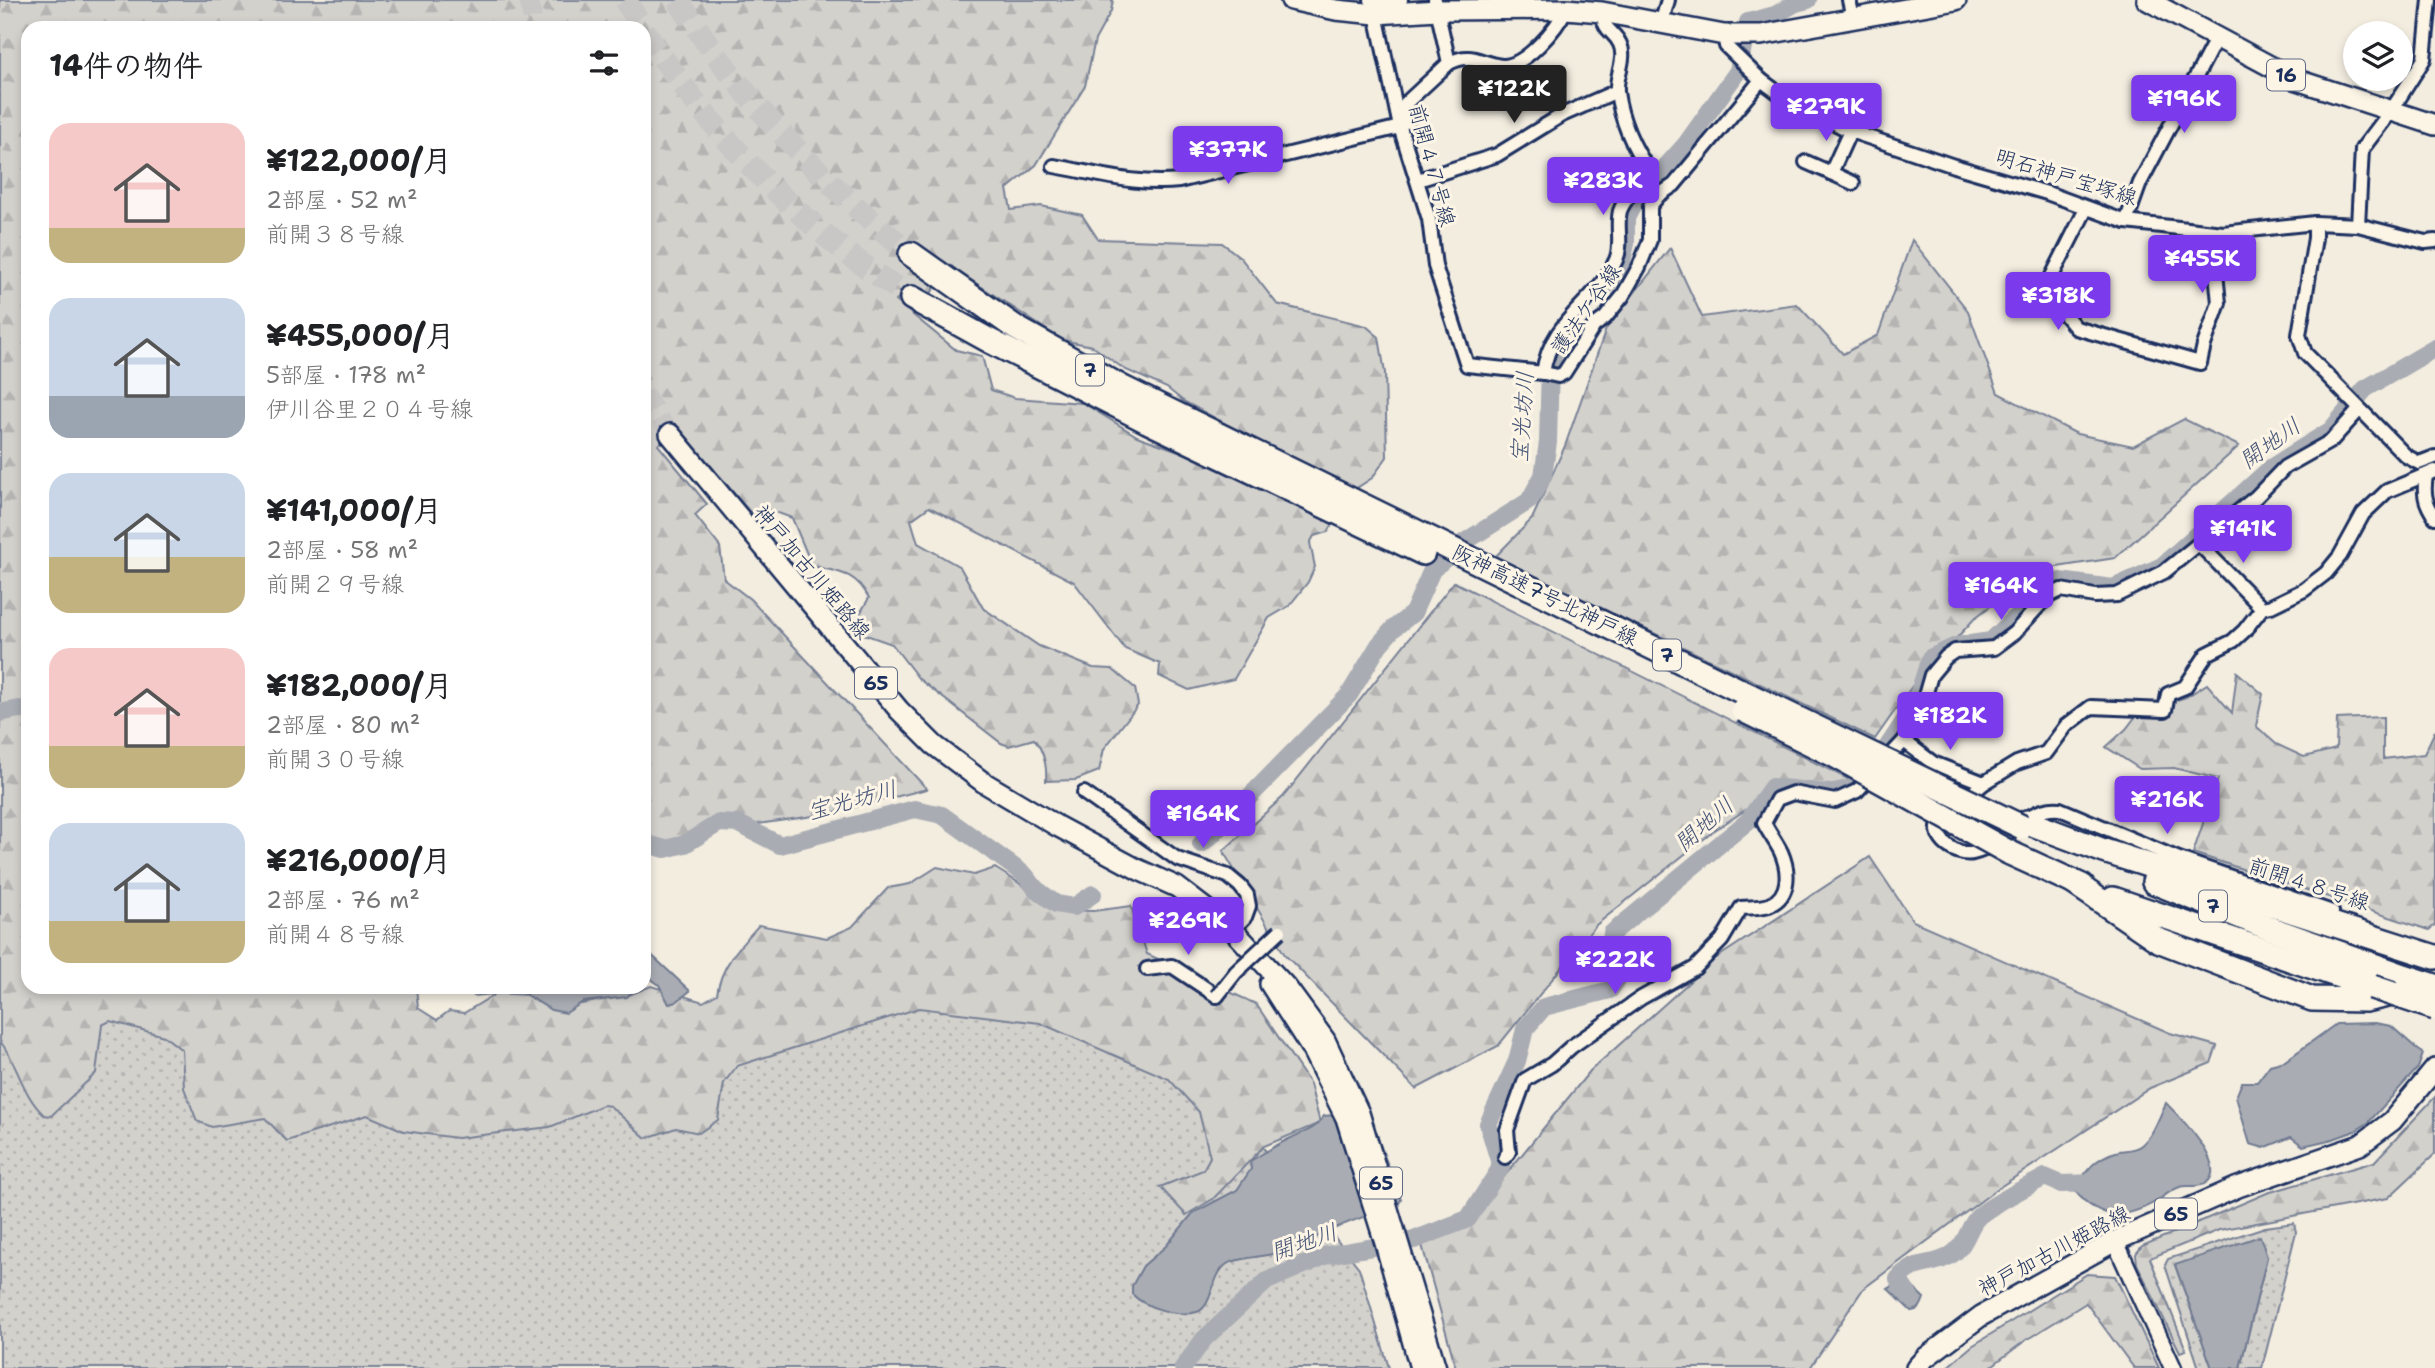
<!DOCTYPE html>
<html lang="ja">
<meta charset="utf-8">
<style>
:root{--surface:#fff;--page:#f6f6f6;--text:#202124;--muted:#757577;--accent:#7c3aed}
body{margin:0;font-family:"Shantell Sans","Klee One",sans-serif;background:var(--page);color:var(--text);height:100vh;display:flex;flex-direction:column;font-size:26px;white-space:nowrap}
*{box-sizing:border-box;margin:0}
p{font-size:23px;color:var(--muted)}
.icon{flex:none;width:38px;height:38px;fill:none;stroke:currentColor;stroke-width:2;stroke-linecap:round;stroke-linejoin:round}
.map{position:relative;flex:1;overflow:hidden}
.sheet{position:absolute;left:21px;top:21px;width:630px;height:973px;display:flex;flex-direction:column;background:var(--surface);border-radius:21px;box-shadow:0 4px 10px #0003}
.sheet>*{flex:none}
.buttons{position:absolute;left:2343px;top:21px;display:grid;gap:14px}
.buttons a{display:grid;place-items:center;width:70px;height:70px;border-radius:50%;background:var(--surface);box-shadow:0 4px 10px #0003;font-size:35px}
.price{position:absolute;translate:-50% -60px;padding:0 16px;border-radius:7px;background:var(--accent);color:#fff;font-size:23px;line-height:46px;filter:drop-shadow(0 2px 4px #0008)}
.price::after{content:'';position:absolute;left:50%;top:42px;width:21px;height:16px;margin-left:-10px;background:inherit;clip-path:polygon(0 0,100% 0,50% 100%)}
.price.selected{background:#222;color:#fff}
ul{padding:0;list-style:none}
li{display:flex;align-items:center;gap:21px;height:175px;padding:0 28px}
li span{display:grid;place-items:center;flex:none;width:196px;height:140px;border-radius:21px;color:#555}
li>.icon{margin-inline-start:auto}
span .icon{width:84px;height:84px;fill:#fffc;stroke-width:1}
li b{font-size:30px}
h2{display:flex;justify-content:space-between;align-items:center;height:84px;padding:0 28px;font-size:30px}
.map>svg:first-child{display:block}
.grass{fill:url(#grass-dots);stroke:#778095;stroke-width:2}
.forest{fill:url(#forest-firs);stroke:#778095;stroke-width:2}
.water{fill:#a9acb3;stroke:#707a91;stroke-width:2}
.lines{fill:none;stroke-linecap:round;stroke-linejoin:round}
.river{stroke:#a9acb3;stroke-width:18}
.primary-tunnel{stroke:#c8c7c6;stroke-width:19;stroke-dasharray:19 10;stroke-linecap:butt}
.motorway-tunnel{stroke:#c8c7c6;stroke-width:23;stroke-dasharray:23 11;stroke-linecap:butt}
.minor-casing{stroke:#1b2f5e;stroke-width:18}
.tertiary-casing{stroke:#1b2f5e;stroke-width:21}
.primary-casing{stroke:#1b2f5e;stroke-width:24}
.motorway-casing{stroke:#1b2f5e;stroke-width:28}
.minor{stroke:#fcf5e5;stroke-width:12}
.tertiary{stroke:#fcf5e5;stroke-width:16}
.primary{stroke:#fcf5e5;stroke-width:19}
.motorway{stroke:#fcf5e5;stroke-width:23}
.minor-bridge-casing{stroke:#1b2f5e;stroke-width:18;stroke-linecap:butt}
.motorway-bridge-casing{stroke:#1b2f5e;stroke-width:28;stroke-linecap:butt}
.minor-bridge{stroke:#fcf5e5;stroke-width:12}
.motorway-bridge{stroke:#fcf5e5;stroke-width:23}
.labels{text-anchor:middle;stroke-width:6;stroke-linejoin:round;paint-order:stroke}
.shield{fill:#fcf5e5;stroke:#5e6a86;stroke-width:2}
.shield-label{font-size:19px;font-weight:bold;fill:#1b2f5e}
.street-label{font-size:21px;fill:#1b2f5e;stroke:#fcf5e5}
.water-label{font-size:23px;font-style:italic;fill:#465478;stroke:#fcf5e5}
</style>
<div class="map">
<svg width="2435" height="1368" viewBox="0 0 2435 1368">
<defs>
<pattern id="grass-dots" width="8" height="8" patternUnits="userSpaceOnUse" patternTransform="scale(1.75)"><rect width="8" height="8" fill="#d3d1cc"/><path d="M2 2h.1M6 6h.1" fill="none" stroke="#b5b4b2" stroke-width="1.8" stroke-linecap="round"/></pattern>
<pattern id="forest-firs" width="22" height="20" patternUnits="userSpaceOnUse" patternTransform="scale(1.75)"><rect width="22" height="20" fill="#d3d1cc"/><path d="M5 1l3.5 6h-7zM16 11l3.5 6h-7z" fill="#b5b4b2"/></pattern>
</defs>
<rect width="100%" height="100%" fill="#f3ede0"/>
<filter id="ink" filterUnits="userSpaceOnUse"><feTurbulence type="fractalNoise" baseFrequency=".0143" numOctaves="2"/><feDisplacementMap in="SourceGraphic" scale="14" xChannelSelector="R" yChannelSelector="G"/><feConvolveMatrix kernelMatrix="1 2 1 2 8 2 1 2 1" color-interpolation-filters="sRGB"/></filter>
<g filter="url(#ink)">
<!-- grass -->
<g class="grass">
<path d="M0 944 28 987 410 1078 922 967 1112 1020 1230 1106 1359 1268 1389 1368H0Z"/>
<path d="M2294 1223 2296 1232 2262 1368H2240L2267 1257 2175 1265 2212 1368H2199L2165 1265 2168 1259 2265 1227Z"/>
</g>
<!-- forest -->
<g class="forest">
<path d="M0 0H1113L1111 11 1095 40 1085 86 1036 165 1007 189 1011 210 1041 206 1082 215 1098 239 1222 243 1240 257 1277 304 1366 326 1379 337 1385 373 1387 457 1372 478 1352 491 1183 401 1167 388 1124 369 1092 346 1062 340 918 245 905 261 936 285 928 299 906 286 896 301 956 350 982 356 991 390 1015 398 1083 403 1137 436 1198 458 1334 522 1328 532 1314 536 1310 543 1315 567 1308 582 1289 606 1269 618 1234 679 1189 690 1159 676 1160 664 1125 649 1074 582 929 507 911 520 918 543 960 567 983 608 1039 646 1093 668 1112 669 1135 688 1138 705 1104 749 1099 771 1076 780 1046 781C1047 766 1044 751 1034 739L1009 746 1001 743 919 679 892 644 855 631 854 624 869 598C855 571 838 572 812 566L792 518 770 510 755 518 680 429 658 445 707 504 695 515 720 547 724 579 750 599 927 789 827 814 758 824 708 825 665 844 644 847V28H28V987H416L418 1008 437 1020 449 1011 464 1013 497 993 527 995 555 1009 629 995 651 986 703 1002 717 994C721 965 740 946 759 925L827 938 852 927 888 888 910 884 937 867 974 875 995 868 1062 910 1093 911 1131 906 1147 954 1256 1004 1310 1084 1320 1123 1264 1146 1213 1199 1186 1215 1160 1187 1203 1170 1210 1157 1199 1112 1169 1079 1040 1023 919 1008 737 1066 724 1083 718 1120 699 1133 676 1128 646 1138 610 1106 603 1105 550 1127 457 1138 404 1131 367 1115 287 1141 265 1118 212 1127 197 1121 184 1088 182 1050 164 1036 110 1021 102 1025 96 1073 51 1116 44 1115C22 1095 18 1064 0 1041Z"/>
<path d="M1912 240 1968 311 1998 393 2077 434 2133 446 2184 419 2239 446 2115 558 2038 570 1976 617 1913 685 1875 739 1495 557 1532 519 1565 446 1606 329 1670 248 1702 317 1797 304 1843 354 1878 335Z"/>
<path d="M1454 582 1848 779 1841 788H1779L1715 830 1596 925 1498 1046 1416 1089 1285 955 1223 851 1283 797Z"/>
<path d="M2237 672 2263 694 2256 726 2276 744 2304 757 2336 749 2337 719 2383 717V759L2424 754 2435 731V925L2429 930 2193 853 2218 779 2174 768 2140 769 2106 747 2126 729 2139 712 2186 697 2207 684 2232 713Z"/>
<path d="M1870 857 1913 921 2170 1033 2217 1046 2211 1063 2150 1088 1997 1189 1863 1289 1810 1368H1456L1422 1245 1485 1200 1590 1071 1715 959Z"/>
<path d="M2435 1097V1154L2388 1198 2219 1230 2150 1258 2186 1350 2180 1352 2137 1264 2136 1254 2142 1246 2267 1193 2374 1162Z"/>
<path d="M2087 1274 2115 1276 2159 1368H2134L2086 1303 2026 1340 1989 1368H1946L1972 1346Z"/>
</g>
<!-- water -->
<g class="water">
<path d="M644 948 690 991 676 1002 669 1004 659 985 650 978 644 980Z"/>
<path d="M472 987H636L627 997 583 1002 566 1013 551 1010 520 991 474 996Z"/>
<path d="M2375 1023 2391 1026 2423 1054 2418 1068 2368 1123 2355 1131 2333 1139 2303 1146 2291 1137 2264 1148 2250 1144 2236 1097 2242 1082H2257L2270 1065 2285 1061 2336 1024Z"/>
<path d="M2166 1103C2178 1115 2230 1166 2206 1183 2196 1189 2190 1184 2180 1187 2172 1189 2163 1197 2157 1201 2126 1219 2100 1221 2075 1191 2085 1170 2096 1157 2119 1151 2126 1150 2135 1150 2140 1146 2153 1137 2159 1117 2166 1103Z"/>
<path d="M1337 1110 1367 1120 1373 1126 1401 1200 1398 1205C1378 1212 1358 1218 1338 1227 1320 1235 1303 1244 1284 1251 1269 1257 1238 1257 1227 1264 1211 1275 1213 1307 1197 1312 1178 1317 1145 1308 1132 1294V1286L1143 1266 1166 1246 1193 1213 1237 1190 1251 1169 1250 1161C1263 1154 1277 1144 1291 1138 1305 1131 1315 1130 1324 1116L1333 1115Z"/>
<path d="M2260 1236 2267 1257 2240 1368H2212L2175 1265Z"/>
<path d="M1906 1281 1924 1298C1921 1306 1920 1310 1911 1311L1888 1289 1898 1283Z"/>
</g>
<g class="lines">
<!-- river -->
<g class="river">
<path d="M1597 296 1620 269 1626 244V218L1635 201 1686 144 1738 71 1748 22 1775 15 1796 3 1808 0"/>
<path d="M0 713 19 709 28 711"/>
<path d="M644 843 665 849 685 844 719 823 739 824 780 845 915 809 942 815 1025 875 1036 889 1056 904 1074 907 1093 894"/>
<path d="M1201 844 1211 836 1349 695 1379 645 1393 629 1413 613 1432 570 1463 543 1529 501 1543 476 1548 442 1550 364 1553 357"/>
<path d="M1909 1296 1898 1279C1912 1260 1934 1267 1951 1255 1968 1244 1968 1225 1979 1216 1994 1203 2027 1187 2045 1177L2061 1184 2100 1183"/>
<path d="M1183 1368 1204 1339 1267 1281 1327 1255 1414 1240 1468 1219 1501 1167 1488 1124 1517 1061 1525 1029 1544 1007 1610 990 1620 975 1610 952 1612 933 1748 821 1772 787 1829 793 1852 788 1888 746 1915 705 1930 658 1956 646 1991 641 2039 595 2060 581 2113 588 2162 566 2272 467 2331 430 2365 389 2435 348"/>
</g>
<!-- primary-tunnel -->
<g class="primary-tunnel">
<path d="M529 0 534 28"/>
<path d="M644 394 670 434"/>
</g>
<!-- motorway-tunnel -->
<g class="motorway-tunnel">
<path d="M625 0 643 28"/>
<path d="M678 0C741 98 821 181 911 254"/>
<path d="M644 30C698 114 767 190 846 252 867 269 890 283 912 298"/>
</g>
<!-- minor casing -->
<g class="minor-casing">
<g id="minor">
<path d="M1371 0H1401"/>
<path d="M1849 0 1853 18"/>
<path d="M1376 14 1400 127 1429 219 1435 266 1467 365 1543 373C1551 318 1596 304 1616 260 1623 244 1616 227 1620 211 1625 197 1640 183 1650 172 1634 149 1621 121 1617 92 1615 77 1627 59 1620 44 1613 29 1605 34 1602 12"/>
<path d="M1661 24 1668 0"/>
<path d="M1724 35 1726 46 1761 80 1784 97 1850 131 1954 166 2047 193 2126 222 2223 233 2315 223 2358 225 2425 242 2435 241"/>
<path d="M1449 63C1473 51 1480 64 1502 66 1525 67 1557 28 1566 9"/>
<path d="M1408 122 1404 109 1406 103 1449 63 1435 0"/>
<path d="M1806 162 1831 173 1850 131"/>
<path d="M1054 166C1095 173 1138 186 1179 181L1400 127"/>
<path d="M1831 173 1853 183"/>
<path d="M1418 180 1497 155 1562 115 1617 91"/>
<path d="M2086 209 2050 280 2048 289 2056 304 2076 328 2200 363 2204 345 2219 303 2215 262 2223 233"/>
<path d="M2126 222 2140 183 2217 37"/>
<path d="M2315 223V238L2299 335 2305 353 2406 456 2419 463 2435 457"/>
<path d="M2358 225 2362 149 2391 111 2424 59 2430 0"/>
<path d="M1544 373 1558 376 1564 373 1594 326 1605 318 1622 297 1639 267 1650 240V206L1659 195 1674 185 1761 80"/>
<path d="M2426 476C2423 493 2425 503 2435 517"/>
<path d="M2199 544 2262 608"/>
<path d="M1904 741 1933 763 1984 783"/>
<path d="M1084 793 1177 859 1228 876 1240 886 1247 895 1249 906 1245 917 1233 930"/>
<path d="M1962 802 1984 783 2017 763 2046 753 2066 726 2091 707 2165 710 2168 694 2185 687 2207 654 2233 641 2244 631 2262 608 2271 606 2304 590 2326 573 2340 556 2363 514 2387 491 2435 471"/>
<path d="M1949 814C1946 816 1942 818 1940 821 1930 839 1958 857 1973 853 2005 846 2025 805 2060 809L2179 859 2332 912"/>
<path d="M1147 969 1172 966 1217 996"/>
<path d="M1505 1157 1509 1152 1507 1130 1525 1080 1552 1064 1571 1047 1641 998 1695 968 1722 940 1741 908C1750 907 1760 908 1769 905 1791 896 1789 870 1781 852 1776 842 1769 833 1764 823L1777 799 1793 793 1835 801 1857 791 1904 741 1913 727 1923 703 1931 675 1946 657 1955 651 1994 648 2014 633 2047 597 2061 590 2095 596 2117 595 2164 572 2256 497 2285 467 2331 441 2359 410"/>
</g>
</g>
<!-- tertiary casing -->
<g class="tertiary-casing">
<path id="tertiary" d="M2115 1241 2173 1368"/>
</g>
<!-- primary casing -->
<g class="primary-casing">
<g id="primary">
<path d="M1291 0 1336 10 1376 14 1437 10 1566 9 1602 12 1724 35H1761L1956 0"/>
<path d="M2147 0 2294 79 2435 125"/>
<path d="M670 434 899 710 934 745 983 782 1057 826 1137 869 1177 887 1233 930 1287 988 1325 1040 1359 1113 1436 1368"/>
<path d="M1270 984 1311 1048 1346 1118 1385 1243 1420 1368"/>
<path d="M1916 1368 1925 1358 1981 1316 2115 1241 2238 1187 2360 1145 2392 1121 2435 1069"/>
</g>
</g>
<!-- motorway casing -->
<g class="motorway-casing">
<g id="motorway">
<path d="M911 254 1016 328 1121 387 1751 696"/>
<path d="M912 298 990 341 1147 421 1423 553"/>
<path d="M2027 822 2104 851 2435 957"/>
<path d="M2010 853 2082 886"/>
<path d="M2070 880 2158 940 2312 999 2365 1000 2401 992"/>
<path d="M2154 882 2269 928 2407 977"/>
<path d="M2113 899 2372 987"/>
</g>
</g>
<!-- minor -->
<use href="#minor" class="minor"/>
<!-- tertiary -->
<use href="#tertiary" class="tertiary"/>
<!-- primary -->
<use href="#primary" class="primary"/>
<!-- motorway -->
<use href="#motorway" class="motorway"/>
<!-- minor-bridge casing -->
<g class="minor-bridge-casing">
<path id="minor-bridge" d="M1217 996 1236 972 1280 931"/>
</g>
<!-- motorway-bridge casing -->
<g class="motorway-bridge-casing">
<g id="motorway-bridge">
<path d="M1751 696 2022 827"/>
<path d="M1743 710 1834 755 2010 853"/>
<path d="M2407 977 2435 986"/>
<path d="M2372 987 2435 1008"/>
</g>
</g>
<!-- minor-bridge -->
<use href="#minor-bridge" class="minor-bridge"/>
<!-- motorway-bridge -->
<use href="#motorway-bridge" class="motorway-bridge"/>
</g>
</g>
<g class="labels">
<!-- shield labels -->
<g class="shield">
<rect x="2267" y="59.5" width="38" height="31" rx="5"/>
<rect x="1076" y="354.5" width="28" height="31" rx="5"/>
<rect x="1653" y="639.5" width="28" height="31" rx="5"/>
<rect x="855" y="667.5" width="42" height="31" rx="5"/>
<rect x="2199" y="890.5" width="28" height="31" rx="5"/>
<rect x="1360" y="1167.5" width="42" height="31" rx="5"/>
<rect x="2155" y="1198.5" width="42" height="31" rx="5"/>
</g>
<g class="shield-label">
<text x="2286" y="82">16</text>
<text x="1090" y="377">7</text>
<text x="1667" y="662">7</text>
<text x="876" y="690">65</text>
<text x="2213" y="913">7</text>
<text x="1381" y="1190">65</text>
<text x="2176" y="1221">65</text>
</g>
<!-- street labels -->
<g class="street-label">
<text transform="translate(1432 165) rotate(75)" y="7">前開４７号線</text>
<text transform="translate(2066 177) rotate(17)" y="7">明石神戸宝塚線</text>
<text transform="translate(1586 309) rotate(-55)" y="7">護法ケ谷線</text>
<text transform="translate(812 572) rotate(50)" y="7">神戸加古川姫路線</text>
<text transform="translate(1545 595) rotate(26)" y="7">阪神高速7号北神戸線</text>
<text transform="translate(2309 884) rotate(18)" y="7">前開４８号線</text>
<text transform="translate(2054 1251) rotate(-28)" y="7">神戸加古川姫路線</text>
</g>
<!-- water labels -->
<g class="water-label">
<text transform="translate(1522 417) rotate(-86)" y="8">宝光坊川</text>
<text transform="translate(2270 443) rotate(-36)" y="8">開地川</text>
<text transform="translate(852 800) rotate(-15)" y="8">宝光坊川</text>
<text transform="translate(1704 824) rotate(-41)" y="8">開地川</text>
<text transform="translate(1304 1242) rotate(-19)" y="8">開地川</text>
</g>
</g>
</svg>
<div class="buttons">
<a><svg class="icon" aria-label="layers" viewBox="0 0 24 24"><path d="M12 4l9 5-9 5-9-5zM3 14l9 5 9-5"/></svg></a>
</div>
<b class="price selected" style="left:1514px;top:125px">¥122K</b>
<b class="price" style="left:2184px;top:135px">¥196K</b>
<b class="price" style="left:1826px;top:143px">¥279K</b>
<b class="price" style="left:1228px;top:186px">¥377K</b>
<b class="price" style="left:1603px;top:217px">¥283K</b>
<b class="price" style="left:2202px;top:295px">¥455K</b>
<b class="price" style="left:2058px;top:332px">¥318K</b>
<b class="price" style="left:2243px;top:565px">¥141K</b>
<b class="price" style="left:2001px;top:622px">¥164K</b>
<b class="price" style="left:1950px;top:752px">¥182K</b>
<b class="price" style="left:2167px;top:836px">¥216K</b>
<b class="price" style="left:1203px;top:850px">¥164K</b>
<b class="price" style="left:1188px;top:957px">¥269K</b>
<b class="price" style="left:1615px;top:996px">¥222K</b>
<section class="sheet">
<h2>14件の物件<svg class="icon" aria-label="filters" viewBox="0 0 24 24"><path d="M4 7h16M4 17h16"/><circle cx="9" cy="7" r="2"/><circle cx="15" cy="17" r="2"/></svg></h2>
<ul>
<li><span style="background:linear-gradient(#f6c9c9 75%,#c2b280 0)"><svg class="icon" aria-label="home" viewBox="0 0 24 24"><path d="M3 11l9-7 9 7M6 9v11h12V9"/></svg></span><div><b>¥122,000/月</b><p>2部屋 · 52 m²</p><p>前開３８号線</p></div></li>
<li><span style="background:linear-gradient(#c9d6e8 70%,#9aa5b1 0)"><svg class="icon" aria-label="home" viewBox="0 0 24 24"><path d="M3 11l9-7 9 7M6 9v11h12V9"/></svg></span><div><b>¥455,000/月</b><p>5部屋 · 178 m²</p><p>伊川谷里２０４号線</p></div></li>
<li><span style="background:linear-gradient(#c9d6e8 60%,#c2b280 0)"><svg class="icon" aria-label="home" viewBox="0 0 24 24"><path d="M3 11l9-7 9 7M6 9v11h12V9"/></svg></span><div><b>¥141,000/月</b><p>2部屋 · 58 m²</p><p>前開２９号線</p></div></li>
<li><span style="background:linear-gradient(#f6c9c9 70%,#c2b280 0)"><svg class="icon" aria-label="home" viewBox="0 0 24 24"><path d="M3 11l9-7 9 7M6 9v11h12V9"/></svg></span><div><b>¥182,000/月</b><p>2部屋 · 80 m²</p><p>前開３０号線</p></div></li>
<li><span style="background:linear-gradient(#c9d6e8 70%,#c2b280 0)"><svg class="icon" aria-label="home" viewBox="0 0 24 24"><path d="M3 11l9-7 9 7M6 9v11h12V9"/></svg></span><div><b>¥216,000/月</b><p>2部屋 · 76 m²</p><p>前開４８号線</p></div></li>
</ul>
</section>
</div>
